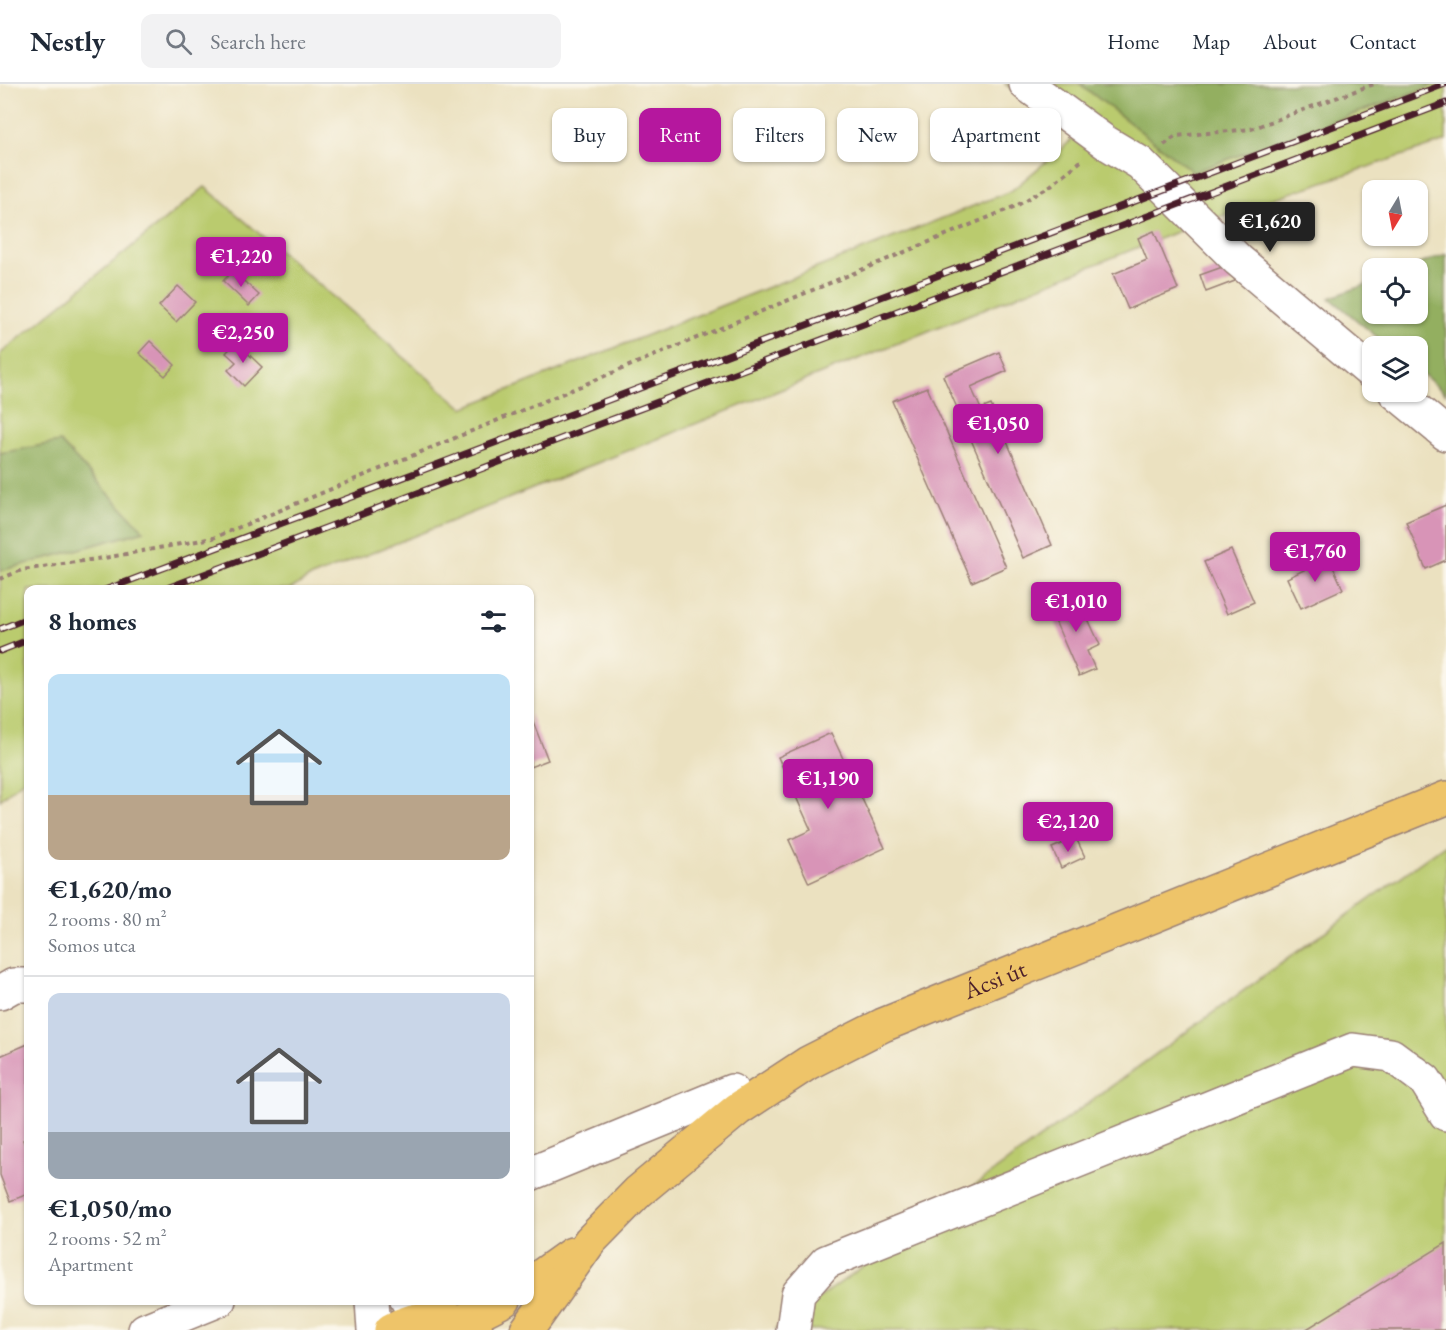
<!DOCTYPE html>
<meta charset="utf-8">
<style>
:root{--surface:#fff;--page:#f2f2f3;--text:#1f2937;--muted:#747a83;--line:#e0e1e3;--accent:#b5179e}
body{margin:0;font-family:"EB Garamond",serif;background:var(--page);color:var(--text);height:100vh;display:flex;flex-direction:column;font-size:22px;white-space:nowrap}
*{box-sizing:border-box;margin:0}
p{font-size:20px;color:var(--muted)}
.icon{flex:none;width:33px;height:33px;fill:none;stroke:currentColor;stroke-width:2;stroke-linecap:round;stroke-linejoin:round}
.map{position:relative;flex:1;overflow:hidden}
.panel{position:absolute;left:24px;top:501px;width:510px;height:720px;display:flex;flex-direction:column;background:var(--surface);border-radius:12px;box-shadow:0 2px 4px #0004}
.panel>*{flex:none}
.hud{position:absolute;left:552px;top:24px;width:570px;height:54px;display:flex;gap:12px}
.needle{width:39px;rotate:190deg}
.controls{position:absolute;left:1362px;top:96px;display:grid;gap:12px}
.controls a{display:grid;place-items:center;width:66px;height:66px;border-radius:12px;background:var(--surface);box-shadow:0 2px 4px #0004;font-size:30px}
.price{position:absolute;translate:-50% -51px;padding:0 14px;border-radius:6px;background:var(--accent);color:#fff;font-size:20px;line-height:39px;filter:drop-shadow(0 2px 3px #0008)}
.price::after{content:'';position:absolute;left:50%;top:36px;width:18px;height:14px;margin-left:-9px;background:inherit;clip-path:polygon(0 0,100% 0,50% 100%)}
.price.current{background:#222;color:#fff}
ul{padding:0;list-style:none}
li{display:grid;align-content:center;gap:12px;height:318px;padding:0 24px}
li+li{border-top:2px solid var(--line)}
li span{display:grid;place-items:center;height:186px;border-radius:12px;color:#555}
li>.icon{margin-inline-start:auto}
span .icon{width:108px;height:108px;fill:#fffc;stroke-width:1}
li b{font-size:26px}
h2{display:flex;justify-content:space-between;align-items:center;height:72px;padding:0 24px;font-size:26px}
.chip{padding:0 21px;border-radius:12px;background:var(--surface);box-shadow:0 2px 4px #0004;font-size:21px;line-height:54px}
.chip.current{background:var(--accent);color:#fff}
header{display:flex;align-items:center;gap:36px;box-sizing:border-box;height:84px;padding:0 30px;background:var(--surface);border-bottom:2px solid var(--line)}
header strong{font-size:28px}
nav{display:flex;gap:33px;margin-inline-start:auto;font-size:21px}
.search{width:420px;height:54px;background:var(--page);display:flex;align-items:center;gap:15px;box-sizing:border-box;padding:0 21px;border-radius:12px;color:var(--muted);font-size:22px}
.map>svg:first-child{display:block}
.green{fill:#bacb6e;stroke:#82754c;stroke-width:1.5}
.forest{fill:#93af61;stroke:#6e6746;stroke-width:1.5}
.building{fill:#d894b7}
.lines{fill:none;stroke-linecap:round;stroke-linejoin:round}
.minor-casing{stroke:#9a8076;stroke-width:36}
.major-casing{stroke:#9a8076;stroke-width:36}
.path{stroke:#9a8076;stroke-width:4;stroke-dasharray:4.5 4.5;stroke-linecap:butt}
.minor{stroke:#fff;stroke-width:33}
.major{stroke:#eec469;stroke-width:33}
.rail-casing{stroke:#4a1f2b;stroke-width:7}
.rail{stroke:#fbf7ec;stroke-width:4.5;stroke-dasharray:14;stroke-linecap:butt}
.labels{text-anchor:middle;stroke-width:4.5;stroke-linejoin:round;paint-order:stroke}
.street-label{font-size:24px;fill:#4a1f2b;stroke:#fbf7ec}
</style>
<header>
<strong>Nestly</strong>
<div class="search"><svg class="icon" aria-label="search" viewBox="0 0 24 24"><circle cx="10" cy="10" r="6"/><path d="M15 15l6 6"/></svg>Search here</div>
<nav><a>Home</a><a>Map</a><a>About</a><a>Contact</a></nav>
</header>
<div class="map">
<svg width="1446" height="1246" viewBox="0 0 1446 1246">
<rect width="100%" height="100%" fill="#fbf7ec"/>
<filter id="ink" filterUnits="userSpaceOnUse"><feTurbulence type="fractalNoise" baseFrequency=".0167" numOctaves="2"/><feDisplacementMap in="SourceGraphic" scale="12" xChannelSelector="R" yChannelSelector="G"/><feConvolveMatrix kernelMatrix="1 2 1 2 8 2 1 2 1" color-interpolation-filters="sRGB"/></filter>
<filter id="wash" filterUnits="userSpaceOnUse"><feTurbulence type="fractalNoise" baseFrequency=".008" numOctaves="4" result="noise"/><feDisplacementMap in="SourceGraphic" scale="24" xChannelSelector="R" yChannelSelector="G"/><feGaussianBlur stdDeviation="1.35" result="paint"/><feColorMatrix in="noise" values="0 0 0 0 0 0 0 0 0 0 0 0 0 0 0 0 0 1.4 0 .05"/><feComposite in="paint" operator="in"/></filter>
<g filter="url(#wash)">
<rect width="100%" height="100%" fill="#ebe1c0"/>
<!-- green -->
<g class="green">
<path d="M1005 0H1080L1193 88 1437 0H1446V57L1189 143 309 494 291 505 28 506V692L0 716V487L144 447 60 358 0 369V270L205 103 463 324 1011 107 1074 54Z"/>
<path d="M1446 760V1246H775Z"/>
</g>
<!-- forest -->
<g class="forest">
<path d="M1080 0H1437L1193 88Z"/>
<path d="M1446 170V310L1418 286V262H1388L1330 214 1372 198V230H1418V184H1408Z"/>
<path d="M60 358 144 447 0 487V369Z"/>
</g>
<g id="blocks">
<!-- building -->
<g class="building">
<path d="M1154 147 1178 205 1128 225 1113 190 1147 176 1138 154Z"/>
<path d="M1228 181 1235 197 1206 208 1200 191Z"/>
<path d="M233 187 259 211 249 222 223 197Z"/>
<path d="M178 202 195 218 176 238 159 222Z"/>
<path d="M150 257 175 281 165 292 139 269Z"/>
<path d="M236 258 262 283 244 302 228 286 236 278 226 269Z"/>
<path d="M999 268 1007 287 971 303 981 325 991 321 1052 461 1023 474 943 292Z"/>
<path d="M927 303 1006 483 972 498 892 317Z"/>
<path d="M1446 421V476L1426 485 1406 438Z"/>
<path d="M1231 466 1254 518 1227 530 1204 478Z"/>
<path d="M1329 474 1343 505 1301 524 1287 494Z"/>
<path d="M1077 511 1100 561 1087 567 1095 585 1079 592 1049 523Z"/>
<path d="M530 630 548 676 530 683Z"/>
<path d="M831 649 885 764 809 799 789 756 811 746 778 673Z"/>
<path d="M1076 754 1085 773 1061 784 1052 764Z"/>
<path d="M28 960V1054L23 1056 28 1069V1110L10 1117 0 1091V972Z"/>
<path d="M1446 1159V1246H1305Z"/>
</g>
</g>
</g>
<g filter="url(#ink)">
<use href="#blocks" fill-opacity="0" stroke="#9a8076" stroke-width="1.5"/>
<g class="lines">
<!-- minor casing -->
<g class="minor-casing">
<g id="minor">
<path d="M1026 0 1105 58 1140 79 1238 176 1372 289"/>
<path d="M1395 308 1446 350"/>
<path d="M0 909 14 901H28"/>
<path d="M530 1090 732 1007"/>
<path d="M372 1216 374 1246"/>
<path d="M407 1216 418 1226 438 1233"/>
<path d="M145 1246 219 1216"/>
<path d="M793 1246 798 1210 826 1178 1353 966 1391 971 1425 996 1446 1030"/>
</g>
</g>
<!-- major casing -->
<g class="major-casing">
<g id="major">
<path d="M530 1200 572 1170"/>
<path d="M460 1238 504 1216"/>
<path d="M391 1246C417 1231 449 1229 476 1246"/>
<path id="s1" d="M527 1246 590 1157 638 1108 738 1025 808 979 883 941 1446 714"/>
</g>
</g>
<!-- path -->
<g class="path">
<path d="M1164 61 1176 52 1251 45 1374 0"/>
<path d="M0 495 22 486 110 473 213 454 1016 122 1050 102 1081 77"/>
</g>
<!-- minor -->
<use href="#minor" class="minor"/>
<!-- major -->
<use href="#major" class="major"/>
<!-- rail casing -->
<g class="rail-casing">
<g id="rail">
<path d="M105 506 1445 0"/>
<path d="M162 506 1446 19"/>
<path d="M0 545 28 534"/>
<path d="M0 567 28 556"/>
</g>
</g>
<!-- rail -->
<use href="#rail" class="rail"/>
</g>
</g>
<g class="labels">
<!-- street labels -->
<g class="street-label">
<text dy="8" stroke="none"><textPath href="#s1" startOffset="596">Ácsi út</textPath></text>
</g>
</g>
</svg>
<div class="controls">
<a><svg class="needle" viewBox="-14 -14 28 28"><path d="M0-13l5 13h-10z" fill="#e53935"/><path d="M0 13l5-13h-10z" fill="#747a83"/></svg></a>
<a><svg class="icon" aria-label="locate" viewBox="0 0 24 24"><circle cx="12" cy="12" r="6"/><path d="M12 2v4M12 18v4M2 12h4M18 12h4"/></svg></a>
<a><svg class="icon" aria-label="layers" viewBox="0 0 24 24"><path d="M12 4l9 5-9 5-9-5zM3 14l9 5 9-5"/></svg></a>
</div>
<b class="price current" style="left:1270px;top:169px">€1,620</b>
<b class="price" style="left:241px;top:204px">€1,220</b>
<b class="price" style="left:243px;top:280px">€2,250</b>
<b class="price" style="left:998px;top:371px">€1,050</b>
<b class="price" style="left:1315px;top:499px">€1,760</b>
<b class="price" style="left:1076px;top:549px">€1,010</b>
<b class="price" style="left:828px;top:726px">€1,190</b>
<b class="price" style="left:1068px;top:769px">€2,120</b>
<div class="hud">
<a class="chip">Buy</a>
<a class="chip current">Rent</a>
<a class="chip">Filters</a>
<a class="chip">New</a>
<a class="chip">Apartment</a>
</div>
<section class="panel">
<h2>8 homes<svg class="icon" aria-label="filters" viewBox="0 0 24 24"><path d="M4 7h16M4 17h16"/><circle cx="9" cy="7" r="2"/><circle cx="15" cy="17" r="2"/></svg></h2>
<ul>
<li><span style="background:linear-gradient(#bfe0f5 65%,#b9a48a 0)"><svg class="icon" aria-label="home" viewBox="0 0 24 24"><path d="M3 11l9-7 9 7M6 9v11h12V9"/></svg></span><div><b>€1,620/mo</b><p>2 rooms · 80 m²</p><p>Somos utca</p></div></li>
<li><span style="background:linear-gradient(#c9d6e8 75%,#9aa5b1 0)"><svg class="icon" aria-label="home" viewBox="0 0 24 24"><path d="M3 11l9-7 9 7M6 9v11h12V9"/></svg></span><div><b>€1,050/mo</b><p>2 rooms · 52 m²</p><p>Apartment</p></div></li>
</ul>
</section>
</div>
